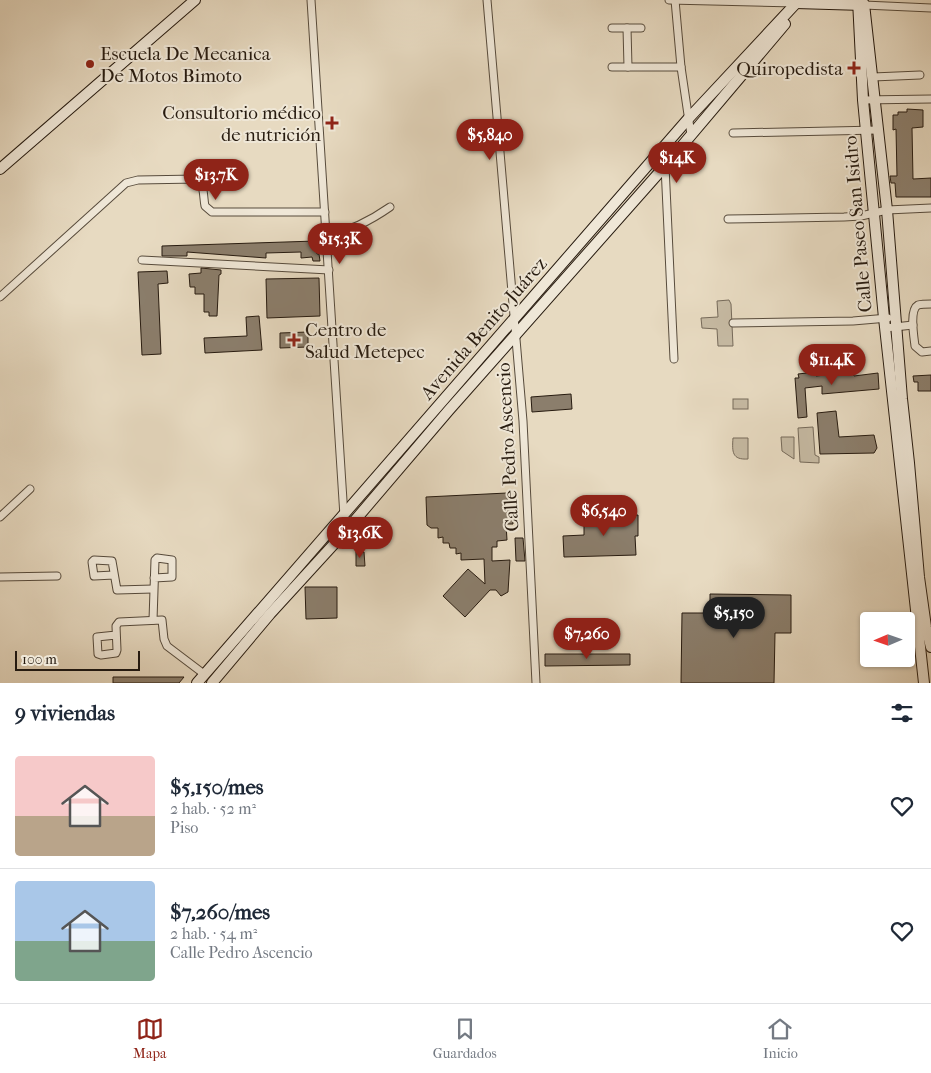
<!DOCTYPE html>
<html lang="es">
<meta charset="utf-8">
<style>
:root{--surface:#fff;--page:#f2f2f3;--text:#1f2937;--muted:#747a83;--line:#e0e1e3;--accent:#8f2418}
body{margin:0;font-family:"IM FELL French Canon",serif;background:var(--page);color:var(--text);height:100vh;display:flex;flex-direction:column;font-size:19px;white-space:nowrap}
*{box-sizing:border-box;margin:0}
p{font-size:16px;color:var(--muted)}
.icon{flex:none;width:28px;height:28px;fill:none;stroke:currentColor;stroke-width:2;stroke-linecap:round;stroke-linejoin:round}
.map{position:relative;height:683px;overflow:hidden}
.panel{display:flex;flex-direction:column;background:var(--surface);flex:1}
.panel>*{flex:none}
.needle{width:32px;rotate:268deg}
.fabs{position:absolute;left:860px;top:612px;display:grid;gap:10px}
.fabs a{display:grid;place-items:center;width:55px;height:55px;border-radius:5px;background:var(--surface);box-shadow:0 1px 4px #0004;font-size:25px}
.scale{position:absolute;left:15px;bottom:12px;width:125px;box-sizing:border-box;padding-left:5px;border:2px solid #271b10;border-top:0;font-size:14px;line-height:18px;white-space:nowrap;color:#271b10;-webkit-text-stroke:4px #efe7d7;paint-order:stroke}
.price{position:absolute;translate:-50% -42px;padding:0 11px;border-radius:18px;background:var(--accent);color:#fff;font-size:16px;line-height:32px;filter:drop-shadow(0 1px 2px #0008)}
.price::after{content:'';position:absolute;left:50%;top:30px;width:15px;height:11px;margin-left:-8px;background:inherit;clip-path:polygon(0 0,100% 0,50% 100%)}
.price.selected{background:#222;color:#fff}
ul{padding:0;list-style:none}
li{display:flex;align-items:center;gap:15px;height:125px;padding:0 15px}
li+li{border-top:1px solid var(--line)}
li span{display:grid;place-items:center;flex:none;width:140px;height:100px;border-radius:5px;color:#555}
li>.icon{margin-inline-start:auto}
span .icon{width:60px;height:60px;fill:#fffc;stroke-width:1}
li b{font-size:21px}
h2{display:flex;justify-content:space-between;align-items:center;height:60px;padding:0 15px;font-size:21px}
.tab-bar{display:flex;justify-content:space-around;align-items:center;height:70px;border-top:1px solid var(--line);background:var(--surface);font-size:14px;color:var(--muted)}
.tab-bar a{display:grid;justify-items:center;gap:2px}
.tab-bar .selected{color:var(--accent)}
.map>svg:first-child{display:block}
.green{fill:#c6baa3;stroke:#766a5a}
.building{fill:#8b7e6c;stroke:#271b10}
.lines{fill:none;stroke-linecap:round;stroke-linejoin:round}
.street-casing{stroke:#574b3c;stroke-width:9}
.secondary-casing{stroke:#271b10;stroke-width:12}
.street{stroke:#efe7d7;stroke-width:7}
.secondary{stroke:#efe7d7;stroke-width:10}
.poi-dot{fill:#8f2418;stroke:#efe7d7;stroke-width:2}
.labels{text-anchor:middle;stroke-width:4;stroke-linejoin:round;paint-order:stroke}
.poi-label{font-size:19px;fill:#271b10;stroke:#efe7d7;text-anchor:start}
.street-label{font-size:19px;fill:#271b10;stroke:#efe7d7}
</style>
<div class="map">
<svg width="931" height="683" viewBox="0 0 931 683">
<rect width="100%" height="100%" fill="#e7dac1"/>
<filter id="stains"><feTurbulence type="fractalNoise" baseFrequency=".004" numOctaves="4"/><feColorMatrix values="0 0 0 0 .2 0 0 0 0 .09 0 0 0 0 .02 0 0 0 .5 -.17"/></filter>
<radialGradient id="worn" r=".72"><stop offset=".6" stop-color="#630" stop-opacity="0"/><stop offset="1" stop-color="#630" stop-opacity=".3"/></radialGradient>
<!-- green -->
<g class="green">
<path d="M729 300 731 304 733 346H718L717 329 702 328 701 318 718 317 717 301Z"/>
<rect x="733" y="399" width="15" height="10"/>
<path d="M813 427 815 455 819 457V463L800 462 798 428Z"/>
<path d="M781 437H794V459L782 451Z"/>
<path d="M733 438H748V459C732 460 732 452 733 438Z"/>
</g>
<!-- building -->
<g class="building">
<path d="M907 109 923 110V127L912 128 913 179 931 178V197H896L895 183H891L890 176H897L896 129 893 130V115H898V112H907Z"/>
<path d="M316 241 317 254H319L320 261H313L312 257 301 258V252L266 253V258L187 252V256H162V246Z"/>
<path d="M201 268 221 270V274L219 275 217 316H209V312H204V294H195V287H190L189 274 201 273Z"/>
<path d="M167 271 168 283 158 284 161 354 142 355 138 272Z"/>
<path d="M319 278 320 316 267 318 266 279Z"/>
<path d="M259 316 262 350 205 353 204 338 247 336 246 317Z"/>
<path d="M308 332V347L280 348V333Z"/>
<path d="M816 372V376L853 372 854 376 878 373 879 389 822 394V386L805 388 807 417 798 418 795 378H799L798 374Z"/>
<path d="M931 375V391H918V382H914L913 376Z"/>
<path d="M571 394 572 409 532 412 531 397Z"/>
<path d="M836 411 839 437 874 435 877 448 874 453 820 454 817 413Z"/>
<path d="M507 493 508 511H512L513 524H506L507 540 497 541V547H492V561L510 560 508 592 501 596 496 590H490L465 617 443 596 468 569 485 584 484 559 461 560V553L456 554V548H450L449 543H443V537L438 538V528H431L427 525 426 497Z"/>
<path d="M638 515V536H635L636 555 564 557 563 536 584 535V516Z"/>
<path d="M515 538H523L525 561H516Z"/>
<path d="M356 552H364L365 566H356Z"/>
<path d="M305 587H337V618L306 619Z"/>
<path d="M710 594 791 595V633H775L774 683H681L682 613H710Z"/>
<path d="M545 654H630V665L545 666Z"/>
<path d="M113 677H184L179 683H113Z"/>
</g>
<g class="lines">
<!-- street casing -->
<g class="street-casing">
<g id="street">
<path d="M311 0 345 532"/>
<path d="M487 0 523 421 536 683"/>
<path d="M669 0 796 3"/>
<path d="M675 0 681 67 691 135"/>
<path d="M864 5 931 8"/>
<path d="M612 28H641"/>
<path d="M627 28 628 67"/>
<path d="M612 67H681"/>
<path d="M873 77 920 75"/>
<path d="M863 100 931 99"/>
<path d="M733 133 878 130"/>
<path d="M665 166 674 359"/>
<path d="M728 219 844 217 861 216 887 210 931 208"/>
<path d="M327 236C350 231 370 221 390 207"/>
<path d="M142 260 329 270"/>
<path d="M0 297 126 183 138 180 197 179C205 186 203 197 205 206L212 212H325"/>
<path d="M931 304C927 304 922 304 918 305 909 310 914 337 915 346L922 352 931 351"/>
<path d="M733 323 853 321 888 318"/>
<path d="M885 328 913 325"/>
<path d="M0 517 30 489"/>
<path d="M114 575 94 576 92 562 94 560 112 561 117 590 153 589"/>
<path d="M0 577 57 576"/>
<path d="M153 620 155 560 157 558 172 560V577L154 578"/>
<path d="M116 635 97 637 98 654 101 655 116 653 117 650 116 626 119 622 162 620 164 639 167 646 204 674"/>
</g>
</g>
<!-- secondary casing -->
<g class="secondary-casing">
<g id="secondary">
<path d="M858 0 863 100 884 318 924 683"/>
<path d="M796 3 863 5"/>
<path d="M864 4 887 210 902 399 909 463 919 577 926 627 931 647"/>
<path d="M0 169 195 0"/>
<path d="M197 683 688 119 799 0"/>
<path d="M212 683 270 614 345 532 449 410 665 166 785 24"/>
</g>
</g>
<!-- street -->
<use href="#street" class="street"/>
<!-- secondary -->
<use href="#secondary" class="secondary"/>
</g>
<!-- markers -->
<g class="poi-dot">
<circle cx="90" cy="64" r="5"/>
<path d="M851.5 60.5h5v5h5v5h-5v5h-5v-5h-5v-5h5z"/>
<path d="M329.5 115.5h5v5h5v5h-5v5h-5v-5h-5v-5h5z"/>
<path d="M291.5 332.5h5v5h5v5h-5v5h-5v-5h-5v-5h5z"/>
</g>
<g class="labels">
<!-- poi labels -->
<g class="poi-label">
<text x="100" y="60">Escuela De Mecanica<tspan x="100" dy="22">De Motos Bimoto</tspan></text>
<text x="843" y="75" text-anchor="end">Quiropedista</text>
<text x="321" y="119" text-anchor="end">Consultorio médico<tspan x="321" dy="22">de nutrición</tspan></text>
<text x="305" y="336">Centro de<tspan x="305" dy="22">Salud Metepec</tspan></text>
</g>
<!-- street labels -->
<g class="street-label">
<text transform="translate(857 224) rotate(-95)" y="7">Calle Paseo San Isidro</text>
<text transform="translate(483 328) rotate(-49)" y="7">Avenida Benito Juárez</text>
<text transform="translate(507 447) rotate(-93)" y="7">Calle Pedro Ascencio</text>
</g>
</g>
<rect width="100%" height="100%" filter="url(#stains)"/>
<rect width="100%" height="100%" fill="url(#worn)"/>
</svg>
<div class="fabs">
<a><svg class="needle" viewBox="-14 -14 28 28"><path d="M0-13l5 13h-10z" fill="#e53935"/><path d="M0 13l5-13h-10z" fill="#747a83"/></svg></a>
</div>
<div class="scale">100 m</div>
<b class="price" style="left:490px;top:161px">$5,840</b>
<b class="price" style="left:677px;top:184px">$14K</b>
<b class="price" style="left:216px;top:201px">$13.7K</b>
<b class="price" style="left:340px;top:265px">$15.3K</b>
<b class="price" style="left:832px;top:386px">$11.4K</b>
<b class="price" style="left:604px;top:537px">$6,540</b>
<b class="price" style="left:360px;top:559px">$13.6K</b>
<b class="price selected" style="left:734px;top:639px">$5,150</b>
<b class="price" style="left:587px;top:660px">$7,260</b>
</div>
<section class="panel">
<h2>9 viviendas<svg class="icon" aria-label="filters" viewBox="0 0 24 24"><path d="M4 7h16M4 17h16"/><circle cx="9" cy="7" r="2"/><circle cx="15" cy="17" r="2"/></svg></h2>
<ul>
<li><span style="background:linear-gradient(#f6c9c9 60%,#b9a48a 0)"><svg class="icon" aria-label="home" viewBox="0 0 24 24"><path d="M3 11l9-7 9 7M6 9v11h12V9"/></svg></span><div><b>$5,150/mes</b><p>2 hab. · 52 m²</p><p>Piso</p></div><svg class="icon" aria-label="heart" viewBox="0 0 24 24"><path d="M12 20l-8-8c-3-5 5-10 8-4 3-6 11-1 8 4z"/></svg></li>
<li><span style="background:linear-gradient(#a9c7e8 60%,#7fa58c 0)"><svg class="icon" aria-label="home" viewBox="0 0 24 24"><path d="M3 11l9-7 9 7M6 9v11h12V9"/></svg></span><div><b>$7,260/mes</b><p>2 hab. · 54 m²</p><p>Calle Pedro Ascencio</p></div><svg class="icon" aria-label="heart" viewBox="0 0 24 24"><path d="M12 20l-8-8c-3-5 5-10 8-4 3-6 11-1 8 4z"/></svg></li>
</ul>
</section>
<nav class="tab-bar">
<a class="selected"><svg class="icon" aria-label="map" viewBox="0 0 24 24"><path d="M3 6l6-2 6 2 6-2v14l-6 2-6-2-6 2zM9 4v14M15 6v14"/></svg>Mapa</a>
<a><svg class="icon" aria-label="saved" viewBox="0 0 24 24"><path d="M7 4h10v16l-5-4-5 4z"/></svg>Guardados</a>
<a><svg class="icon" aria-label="home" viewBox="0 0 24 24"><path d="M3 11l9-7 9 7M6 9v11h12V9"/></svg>Inicio</a>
</nav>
